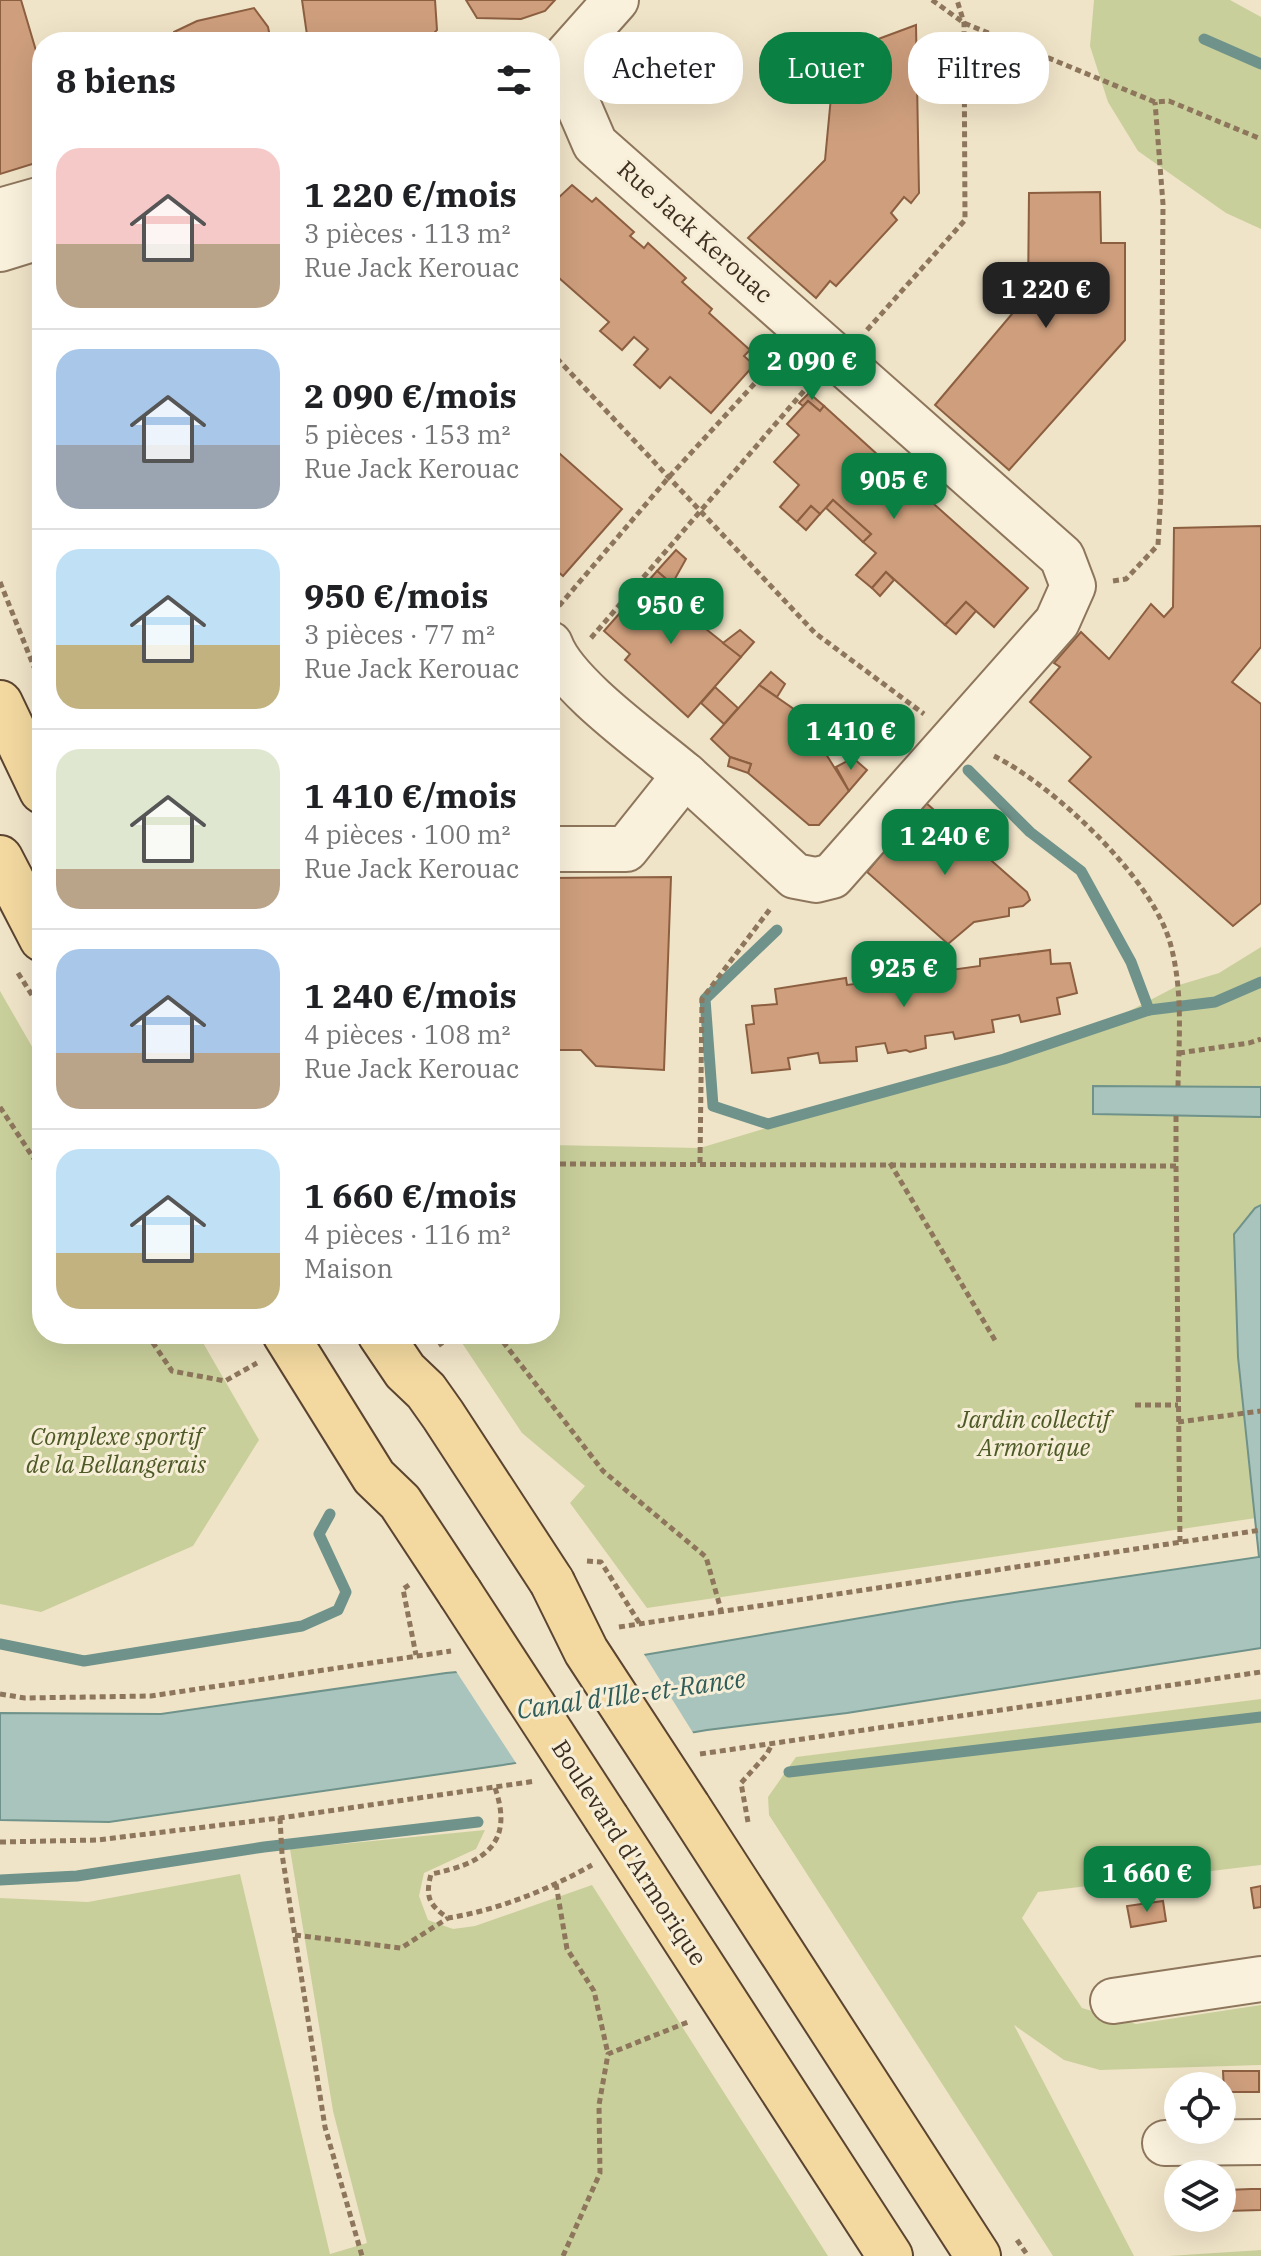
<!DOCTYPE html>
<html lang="fr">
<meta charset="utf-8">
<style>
:root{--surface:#fff;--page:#f6f6f6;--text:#202124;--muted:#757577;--line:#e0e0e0;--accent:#0b8043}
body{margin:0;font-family:"IBM Plex Serif",serif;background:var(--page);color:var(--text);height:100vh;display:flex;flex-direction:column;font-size:30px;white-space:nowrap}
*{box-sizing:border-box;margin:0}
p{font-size:26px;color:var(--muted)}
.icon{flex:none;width:44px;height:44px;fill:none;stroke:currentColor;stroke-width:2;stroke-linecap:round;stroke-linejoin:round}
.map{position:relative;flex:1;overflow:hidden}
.details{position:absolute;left:32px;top:32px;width:528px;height:1312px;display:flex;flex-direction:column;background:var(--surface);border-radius:32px;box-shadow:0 8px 32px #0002}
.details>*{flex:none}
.banner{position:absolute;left:584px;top:32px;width:556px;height:72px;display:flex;gap:16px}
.controls{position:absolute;left:1164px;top:2072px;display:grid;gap:16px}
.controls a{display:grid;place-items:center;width:72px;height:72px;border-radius:50%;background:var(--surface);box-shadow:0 8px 32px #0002;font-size:40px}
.price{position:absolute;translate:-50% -68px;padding:0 18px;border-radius:16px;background:var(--accent);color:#fff;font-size:26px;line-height:52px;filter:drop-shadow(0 2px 4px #0008)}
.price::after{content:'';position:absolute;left:50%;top:48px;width:24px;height:18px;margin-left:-12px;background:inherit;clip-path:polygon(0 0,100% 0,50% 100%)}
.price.on{background:#222;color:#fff}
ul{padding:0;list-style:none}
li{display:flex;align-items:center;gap:24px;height:200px;padding:0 24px}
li+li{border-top:2px solid var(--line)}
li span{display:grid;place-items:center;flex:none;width:224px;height:160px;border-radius:24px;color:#555}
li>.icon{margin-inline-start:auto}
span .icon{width:96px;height:96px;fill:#fffc;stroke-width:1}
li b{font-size:34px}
h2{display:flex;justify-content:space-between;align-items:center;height:96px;padding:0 24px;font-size:34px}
.tag{padding:0 28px;border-radius:32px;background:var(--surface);box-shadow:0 8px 32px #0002;font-size:28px;line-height:72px}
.tag.on{background:var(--accent);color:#fff}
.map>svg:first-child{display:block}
.green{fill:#c9cf9b}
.water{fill:#a9c4bc;stroke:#6f938a;stroke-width:2}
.pier{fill:#f0e4c8}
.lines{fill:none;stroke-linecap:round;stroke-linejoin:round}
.stream{stroke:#6f938a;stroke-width:11}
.building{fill:#cf9f7d;stroke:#8d5f41;stroke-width:2}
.minor-casing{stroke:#8d765c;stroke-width:48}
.major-casing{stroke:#5b4430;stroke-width:48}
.path{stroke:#8d765c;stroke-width:5;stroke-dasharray:6 4;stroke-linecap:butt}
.minor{stroke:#faf1dc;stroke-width:44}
.major{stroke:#f3d9a0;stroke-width:44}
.major-bridge-casing{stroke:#5b4430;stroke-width:48;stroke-linecap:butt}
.major-bridge{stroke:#f3d9a0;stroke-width:44}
.labels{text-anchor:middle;stroke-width:6;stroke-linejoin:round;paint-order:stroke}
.street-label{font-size:24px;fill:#3d2e20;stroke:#f7eed8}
.park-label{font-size:24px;font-style:italic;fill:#4d5a26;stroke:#f7eed8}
.water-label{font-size:26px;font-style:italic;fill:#2f5d5a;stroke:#f7eed8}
</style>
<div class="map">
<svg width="1261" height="2256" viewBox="0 0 1261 2256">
<rect width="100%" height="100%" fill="#f0e4c8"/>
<!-- green -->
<g class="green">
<path d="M1094 0H1230L1261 17V229L1226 213 1138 151 1108 102 1090 46Z"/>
<path d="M1261 947V1087H1093V1114L1261 1117V1205L1255 1208 1234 1235 1238 1357 1256 1518 647 1608 570 1503 585 1486 522 1433 456 1334H550V1145L700 1148 1095 1029 1179 985 1219 973Z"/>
<path d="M0 991 42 1064V1334H198L259 1440 193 1546 41 1612 0 1604Z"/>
<path d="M1261 1699V1865L1038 1892 1022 1918 1082 2008 1136 2024 1261 2005V2065L1100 2070 1064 2060 1014 2025 1134 2256H1053L769 1815 768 1797 796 1757Z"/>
<path d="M485 1830 476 1849 424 1873 419 1896 428 1920 453 1929 475 1926 592 1885 828 2256H0V1898L88 1902 240 1874 330 2254 367 2243 333 2111 290 1849Z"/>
<path d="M1261 2250V2256H1168Z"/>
</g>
<!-- water -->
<g class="water">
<path d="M1093 1086 1261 1087V1117L1093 1114Z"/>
<path d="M1261 1205V1648L847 1713 707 1730 503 1765 109 1822 0 1820V1713L161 1714 446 1673 638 1656 954 1602 1259 1557 1238 1357 1234 1234 1255 1208Z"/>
</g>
<!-- pier -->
<path class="pier" d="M642 1651 695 1736 518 1766 454 1668Z"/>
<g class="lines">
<!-- stream -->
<g class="stream">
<path d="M1204 39 1261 64"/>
<path d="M777 930 705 999 713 1106 768 1124 1004 1059 1149 1010 1131 962 1081 871 1030 832 968 770"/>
<path d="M1149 1010 1215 1002 1261 982"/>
<path d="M0 1644 84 1661 302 1626 338 1610 346 1592 319 1534 330 1514"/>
<path d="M789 1772 1261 1717"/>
<path d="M0 1880 77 1876 264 1847 478 1822"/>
</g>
</g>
<!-- building -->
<g class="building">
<path d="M0 0H21L42 71V161L0 174Z"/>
<path d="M302 0H435L437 30 426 42H308Z"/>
<path d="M555 0 545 11 521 19 477 18 466 0Z"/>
<path d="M254 8 268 27 271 42H174V32L197 21Z"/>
<path d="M916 25 919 193 911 203 904 197 891 213 897 220 836 286 830 281 816 298 748 238 825 160 835 55Z"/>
<path d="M572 185 592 202 596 198 634 232 630 236 644 248 648 243 686 278 682 282 712 309 709 313 750 350 744 356 754 365 711 413 670 377 660 388 634 365 648 349 634 337 622 350 600 331 609 322 550 270V199L554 202Z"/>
<path d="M1100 192 1101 243H1125V340L1009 470 935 405 1028 295 1029 193Z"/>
<path d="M809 393 824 406 820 411 808 401 803 406 799 403Z"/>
<path d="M808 401 820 411 824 406 900 475 905 470 930 492 926 497 1028 588 994 627 966 602 945 625 886 572 872 588 856 575 876 553 863 542 871 534 833 500 820 514 811 506 797 522 780 507 799 485 774 462 799 435 787 424Z"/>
<path d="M550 445 622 509 563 576 550 565Z"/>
<path d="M833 500 871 534 863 542 826 508Z"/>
<path d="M811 506 820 514 806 530 797 522Z"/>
<path d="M1261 526V647L1232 682 1261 704V903L1233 926 1069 781 1091 757 1030 702 1060 667 1054 663 1081 632 1109 659 1151 604 1164 617 1173 607 1174 528Z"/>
<path d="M676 550 686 559 672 584 657 571Z"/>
<path d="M657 571 672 584 678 600 701 625 741 657 688 717 625 660 630 654 604 631Z"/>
<path d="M886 572 894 580 880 596 872 588Z"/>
<path d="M698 599 712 612 701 625 687 610Z"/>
<path d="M966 602 976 611 956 634 945 625Z"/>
<path d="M740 630 754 642 741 657 723 643Z"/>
<path d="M771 672 785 684 777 697 759 685Z"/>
<path d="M759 685 801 714 849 791 819 825H809L748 773 751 764 730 757 711 739Z"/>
<path d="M715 687 738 708 724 724 701 703Z"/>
<path d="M812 706 826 719 813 733 801 714Z"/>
<path d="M730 757 751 764 748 773 728 766Z"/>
<path d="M853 758 867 770 849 791 836 767Z"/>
<path d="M925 802 1027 892 1030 900 1023 906 1009 908V916L974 922 948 944 867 872Z"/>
<path d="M671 877 664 1070 596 1066 581 1050H550V878Z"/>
<path d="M1050 950 1051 964 1070 963 1077 993 1057 998 1060 1014 1021 1022 1019 1015 992 1020 994 1032 955 1039 953 1032 925 1036 926 1048 910 1052 906 1050 888 1053 885 1043 856 1047 857 1061 820 1063 818 1053 788 1058 790 1069 752 1073 746 1025 754 1024 752 1006 777 1004 775 989 846 978 847 985 879 981 878 974 949 964 951 970 980 966V959Z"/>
<path d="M1261 1886V1907L1254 1908 1251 1888Z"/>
<path d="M1163 1901 1166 1921 1131 1927 1127 1906Z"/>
<path d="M1223 2071H1259V2092H1224Z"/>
<path d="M1251 2189H1261V2210L1227 2211 1226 2190Z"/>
</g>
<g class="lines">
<!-- minor casing -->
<g class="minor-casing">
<g id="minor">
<path d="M550 67 560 63 616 0"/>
<path d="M0 211 42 199"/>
<path d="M0 249 42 236"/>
<path d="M550 644C565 686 650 745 686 776 723 809 759 843 795 876L816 880 832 876 1057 622 1073 586 1062 557 595 144 560 63"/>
<path d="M550 849H626L685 775"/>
<path d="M1113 2001 1261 1979"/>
<path d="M1165 2143 1261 2142"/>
</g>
</g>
<!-- major casing -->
<g class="major-casing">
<g id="major">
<path d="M0 703 42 791"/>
<path d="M0 858 42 939"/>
<path d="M285 1334 374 1477 400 1502 460 1593"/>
<path d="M380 1334 405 1371 426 1391 443 1415 552 1582"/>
<path d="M688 1807 978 2256"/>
<path d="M607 1819 890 2256"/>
</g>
</g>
<!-- path -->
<g class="path">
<path d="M932 0 964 23 1155 102 1169 101 1261 139"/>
<path d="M867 330 965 220 964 23 957 0"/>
<path d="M550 351 815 633 924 714"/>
<path d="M1113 581 1126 579 1158 545 1161 493 1163 204 1155 102"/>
<path d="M0 582 42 687"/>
<path d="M559 606 669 477 777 359"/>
<path d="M591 638 809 385"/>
<path d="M994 756C1054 786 1154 879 1171 946 1183 992 1179 1039 1178 1086"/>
<path d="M18 973 42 1011"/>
<path d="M1179 1053 1249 1043 1261 1039"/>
<path d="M0 1107 42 1171"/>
<path d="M700 1163 702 999 770 909"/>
<path d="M890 1163 996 1342"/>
<path d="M550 1164 1176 1166V1115"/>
<path d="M1176 1166 1180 1545"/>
<path d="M147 1334 172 1371 225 1381 257 1363"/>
<path d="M434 1334 442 1346"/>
<path d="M497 1334 603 1471 706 1557 721 1610"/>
<path d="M1135 1405H1178"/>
<path d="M1178 1422 1261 1411"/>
<path d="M587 1561 601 1562 640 1624"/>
<path d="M409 1585 403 1589 416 1655"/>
<path d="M619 1627 1261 1530"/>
<path d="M0 1694 25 1698 151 1696 451 1651"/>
<path d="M700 1754 1261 1672"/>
<path d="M495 1788C515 1845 482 1864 431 1874 425 1897 429 1905 448 1918 498 1910 548 1890 592 1865"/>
<path d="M280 1818 282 1854 325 2127 362 2256"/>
<path d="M748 1822 741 1783 767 1754 772 1744"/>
<path d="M0 1842 97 1840 280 1818 536 1781"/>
<path d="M556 1884 567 1949 594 1991 608 2054"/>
<path d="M295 1935 401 1948 448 1918"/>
<path d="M1017 2240 1028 2256"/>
<path d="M563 2256 600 2173 599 2105 608 2054 688 2022"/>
</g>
<!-- minor -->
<use href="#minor" class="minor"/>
<!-- major -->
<use href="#major" class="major"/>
<!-- major-bridge casing -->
<g class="major-bridge-casing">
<g id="major-bridge">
<path d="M552 1582 586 1651 688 1807"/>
<path d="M460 1593 607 1819"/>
</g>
</g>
<!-- major-bridge -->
<use href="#major-bridge" class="major-bridge"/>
</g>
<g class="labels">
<!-- street labels -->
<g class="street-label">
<text transform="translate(695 232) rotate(42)" y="8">Rue Jack Kerouac</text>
<text transform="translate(629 1853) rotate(57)" y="8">Boulevard d'Armorique</text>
</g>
<!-- park labels -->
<g class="park-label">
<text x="1034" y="1428">Jardin collectif<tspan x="1034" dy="28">Armorique</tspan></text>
<text x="116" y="1445">Complexe sportif<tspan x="116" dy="28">de la Bellangerais</tspan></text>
</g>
<!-- water labels -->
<g class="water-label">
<text transform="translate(631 1694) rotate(-8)" y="9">Canal d'Ille-et-Rance</text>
</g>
</g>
</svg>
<div class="controls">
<a><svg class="icon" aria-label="locate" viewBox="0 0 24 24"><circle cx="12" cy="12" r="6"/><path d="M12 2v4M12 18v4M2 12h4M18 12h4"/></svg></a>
<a><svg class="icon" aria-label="layers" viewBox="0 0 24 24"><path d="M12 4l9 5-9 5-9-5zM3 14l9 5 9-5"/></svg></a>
</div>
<b class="price on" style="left:1046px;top:330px">1 220 €</b>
<b class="price" style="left:812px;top:402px">2 090 €</b>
<b class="price" style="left:894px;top:521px">905 €</b>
<b class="price" style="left:671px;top:646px">950 €</b>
<b class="price" style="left:851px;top:772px">1 410 €</b>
<b class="price" style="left:945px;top:877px">1 240 €</b>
<b class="price" style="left:904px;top:1009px">925 €</b>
<b class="price" style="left:1147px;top:1914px">1 660 €</b>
<div class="banner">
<a class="tag">Acheter</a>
<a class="tag on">Louer</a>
<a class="tag">Filtres</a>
</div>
<section class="details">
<h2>8 biens<svg class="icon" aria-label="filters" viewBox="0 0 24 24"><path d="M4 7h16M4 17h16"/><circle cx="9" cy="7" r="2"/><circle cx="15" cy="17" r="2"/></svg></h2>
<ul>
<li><span style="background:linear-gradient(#f6c9c9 60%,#b9a48a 0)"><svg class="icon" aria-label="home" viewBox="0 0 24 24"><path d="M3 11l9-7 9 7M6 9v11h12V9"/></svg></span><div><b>1 220 €/mois</b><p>3 pièces · 113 m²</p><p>Rue Jack Kerouac</p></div></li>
<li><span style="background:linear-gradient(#a9c7e8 60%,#9aa5b1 0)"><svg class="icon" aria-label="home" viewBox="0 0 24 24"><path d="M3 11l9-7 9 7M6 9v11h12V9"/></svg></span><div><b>2 090 €/mois</b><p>5 pièces · 153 m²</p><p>Rue Jack Kerouac</p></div></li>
<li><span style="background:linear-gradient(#bfe0f5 60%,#c2b280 0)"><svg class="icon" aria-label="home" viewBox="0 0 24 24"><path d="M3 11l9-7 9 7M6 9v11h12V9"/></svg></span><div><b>950 €/mois</b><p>3 pièces · 77 m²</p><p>Rue Jack Kerouac</p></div></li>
<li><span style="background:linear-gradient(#dfe7d0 75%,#b9a48a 0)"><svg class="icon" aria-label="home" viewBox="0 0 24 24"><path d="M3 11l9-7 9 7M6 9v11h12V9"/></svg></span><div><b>1 410 €/mois</b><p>4 pièces · 100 m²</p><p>Rue Jack Kerouac</p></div></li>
<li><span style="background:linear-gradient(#a9c7e8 65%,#b9a48a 0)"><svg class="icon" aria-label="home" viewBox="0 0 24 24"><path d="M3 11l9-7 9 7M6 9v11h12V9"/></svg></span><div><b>1 240 €/mois</b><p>4 pièces · 108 m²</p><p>Rue Jack Kerouac</p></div></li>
<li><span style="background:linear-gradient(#bfe0f5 65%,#c2b280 0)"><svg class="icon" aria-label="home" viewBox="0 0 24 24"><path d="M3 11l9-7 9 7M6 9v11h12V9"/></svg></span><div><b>1 660 €/mois</b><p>4 pièces · 116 m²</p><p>Maison</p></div></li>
</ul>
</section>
</div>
